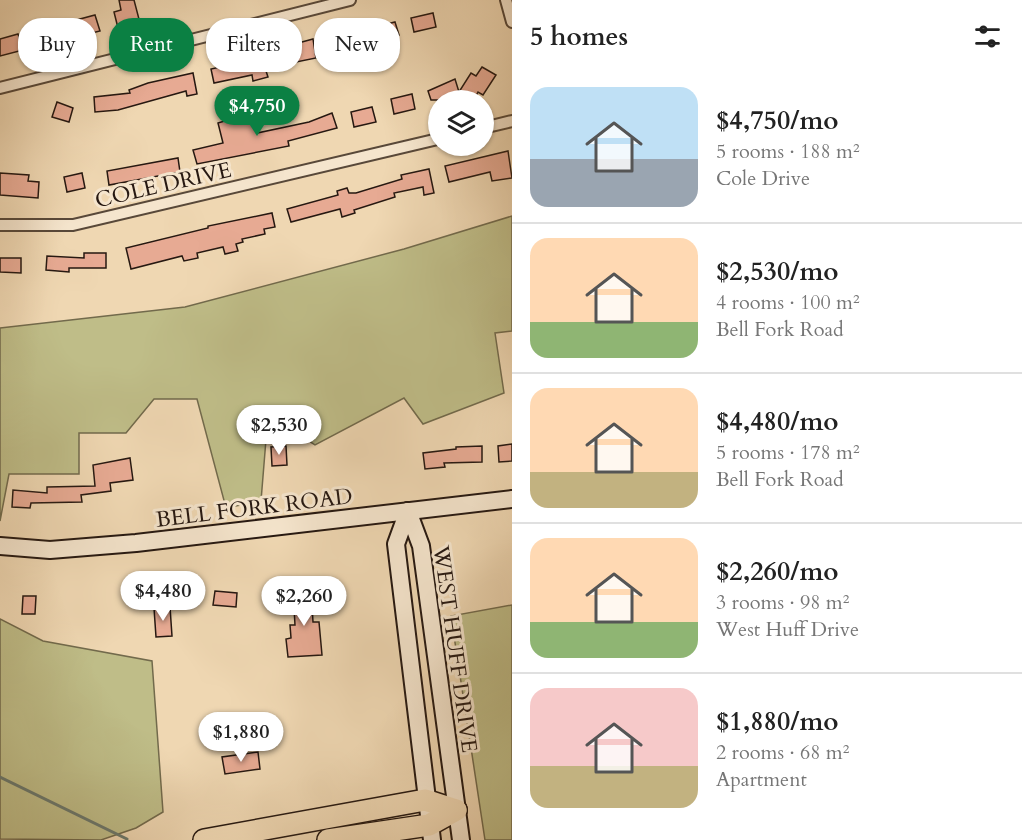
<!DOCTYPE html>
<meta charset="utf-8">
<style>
:root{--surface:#fff;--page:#f6f6f6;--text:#222;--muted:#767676;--line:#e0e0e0;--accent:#0b8043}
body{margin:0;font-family:Cardo,serif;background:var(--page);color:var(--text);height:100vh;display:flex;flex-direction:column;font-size:22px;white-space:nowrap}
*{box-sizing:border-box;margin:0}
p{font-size:20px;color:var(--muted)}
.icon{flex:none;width:33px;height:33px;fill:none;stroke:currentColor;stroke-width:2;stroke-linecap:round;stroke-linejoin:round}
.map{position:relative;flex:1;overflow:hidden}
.sheet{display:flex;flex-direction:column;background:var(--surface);width:510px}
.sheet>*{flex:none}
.hud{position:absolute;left:18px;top:18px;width:404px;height:54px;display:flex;gap:12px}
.controls{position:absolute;left:428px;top:90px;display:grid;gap:12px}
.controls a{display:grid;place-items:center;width:66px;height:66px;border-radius:50%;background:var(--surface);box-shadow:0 2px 4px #0004;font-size:30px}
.price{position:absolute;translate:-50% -51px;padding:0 14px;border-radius:21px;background:#fff;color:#222;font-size:20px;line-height:39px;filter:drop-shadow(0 2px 3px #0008)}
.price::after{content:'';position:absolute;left:50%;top:36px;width:18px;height:14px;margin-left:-9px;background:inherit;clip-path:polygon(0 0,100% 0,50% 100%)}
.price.on{background:var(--accent);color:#fff}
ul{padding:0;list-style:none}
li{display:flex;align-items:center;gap:18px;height:150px;padding:0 18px}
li+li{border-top:2px solid var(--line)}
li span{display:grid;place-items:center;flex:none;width:168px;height:120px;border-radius:18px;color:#555}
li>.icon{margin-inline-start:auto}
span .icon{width:72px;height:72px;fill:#fffc;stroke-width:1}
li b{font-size:26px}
h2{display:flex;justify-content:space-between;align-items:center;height:72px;padding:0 18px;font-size:26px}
.tag{padding:0 21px;border-radius:24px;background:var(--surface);box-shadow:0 2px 4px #0004;font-size:21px;line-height:54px}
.tag.on{background:var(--accent);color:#fff}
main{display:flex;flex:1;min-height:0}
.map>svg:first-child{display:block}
.green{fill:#bfbd88;stroke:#726a4c;stroke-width:1.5}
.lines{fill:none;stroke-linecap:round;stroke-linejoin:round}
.stream{stroke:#6c796d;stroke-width:3}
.building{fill:#e7aa93;stroke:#261811;stroke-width:1.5}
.minor-casing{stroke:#584839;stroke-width:14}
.secondary-casing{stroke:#261811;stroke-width:20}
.motorway-casing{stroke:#261811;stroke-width:24}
.minor{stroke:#f5e5cd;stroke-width:10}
.secondary{stroke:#f5e5cd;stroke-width:16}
.motorway{stroke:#efd7b2;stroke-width:21}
.labels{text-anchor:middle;stroke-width:6;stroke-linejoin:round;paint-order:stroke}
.street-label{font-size:22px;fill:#261811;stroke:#f5e5cd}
</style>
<main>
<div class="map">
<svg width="512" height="840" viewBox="0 0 512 840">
<rect width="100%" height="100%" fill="#efd7b2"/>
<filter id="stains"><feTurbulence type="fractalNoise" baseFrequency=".00333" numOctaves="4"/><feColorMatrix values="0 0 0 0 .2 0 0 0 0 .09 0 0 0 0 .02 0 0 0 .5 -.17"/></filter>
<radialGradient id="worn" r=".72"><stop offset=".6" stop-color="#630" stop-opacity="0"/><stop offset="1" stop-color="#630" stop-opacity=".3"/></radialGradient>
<!-- green -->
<g class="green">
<path d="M512 216V331L495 333 504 393 423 424 404 398 315 445 268 415 261 501 226 508 197 399H154L126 433H79V474H9L0 521V328L185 307 404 249Z"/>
<path d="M512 605V840H485L451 616Z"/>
<path d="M0 619 43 641 152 661 163 812 136 828 101 840 0 839Z"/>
</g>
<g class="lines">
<!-- stream -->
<path class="stream" d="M0 777 127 839"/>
</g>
<!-- building -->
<g class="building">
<path d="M119 0H134L140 23 118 28 114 12 121 10Z"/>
<path d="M433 13 436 27 414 32 411 18Z"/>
<path d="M95 15 100 31 39 46 35 31Z"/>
<path d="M395 22 399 35 336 53 332 38Z"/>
<path d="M18 34 23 50 0 56V39Z"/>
<path d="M313 39 316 58 286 64 287 67 266 71 268 77 253 81 252 75 214 83 211 69 248 61 266 55 265 52Z"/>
<path d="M482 67 496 75 483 95 478 92 475 98 469 94 450 100H431L428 91 455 79 459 92 471 73 476 76Z"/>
<path d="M193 73 197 94 187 96 186 91 118 110 95 112 94 97 130 93 129 90 148 83Z"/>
<path d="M412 94 415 109 394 114 391 99Z"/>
<path d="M57 102 73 108 69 122 52 117Z"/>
<path d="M372 107 376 122 354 127 351 112Z"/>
<path d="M252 112 257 133 309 122 332 113 337 128 288 141 289 146 197 164 193 150 223 143 218 123 228 120V118Z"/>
<path d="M508 151 512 178 492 181 490 172 449 182 445 166Z"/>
<path d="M178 158 180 172 109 185 107 171Z"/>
<path d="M429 169 434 193 424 195 423 187 394 193 395 197 354 210 355 213 342 217 340 209 291 222 287 209 338 195 337 191 347 188 349 193H356L402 179 401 175Z"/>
<path d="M0 173 29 175 28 181 39 182 38 198 0 195Z"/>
<path d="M82 173 85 188 67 192 64 177Z"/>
<path d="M272 213 275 227 264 229 265 234 242 239 243 242 236 244 238 251 225 254 223 247 197 253 198 258 184 261 182 256 131 269 126 248 208 228V226Z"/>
<path d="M84 253H106V268H69V272L46 270 47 256 84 258Z"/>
<path d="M0 258H21V273L0 272Z"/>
<path d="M512 444V461L499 462 498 446Z"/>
<path d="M286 446 287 465 272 466 271 447Z"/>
<path d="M482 446V462L444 463 445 467 425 469 423 453 456 449V447Z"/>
<path d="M130 458 133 480 110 483 111 491 81 495 82 502 31 503 30 508 12 507 13 490 47 493V487L95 486 93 465Z"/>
<path d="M311 588 313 622H319L322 655 288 657 286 639 291 638 290 625H295L293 589Z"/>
<path d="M215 591 237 593 236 607 213 605Z"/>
<path d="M23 596H36L35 614H22Z"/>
<path d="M170 607 172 636 156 637 154 608Z"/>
<path d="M258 752 260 769 225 774 222 757Z"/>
</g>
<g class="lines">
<!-- minor casing -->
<g class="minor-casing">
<g id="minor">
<path d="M506 0 512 22"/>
<path d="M0 88 350 0"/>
<path d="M483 128 512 121"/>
<path d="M0 225H73L438 139"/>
</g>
</g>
<!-- secondary casing -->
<g class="secondary-casing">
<g id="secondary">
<path d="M408 511 421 546 461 840"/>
<path d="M408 511 396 544 432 840"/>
<path d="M0 546 50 550 136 543 512 499"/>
</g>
</g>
<!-- motorway casing -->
<g class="motorway-casing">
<g id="motorway">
<path d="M204 840 425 800 456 810"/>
<path d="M328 840 429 825 456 810"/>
</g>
</g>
<!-- minor -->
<use href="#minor" class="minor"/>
<!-- secondary -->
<use href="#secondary" class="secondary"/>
<!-- motorway -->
<use href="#motorway" class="motorway"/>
</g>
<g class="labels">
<!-- street labels -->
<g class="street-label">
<text transform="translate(163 184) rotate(-13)" y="8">COLE DRIVE</text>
<text transform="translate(254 507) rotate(-7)" y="8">BELL FORK ROAD</text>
<text transform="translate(456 649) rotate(82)" y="8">WEST HUFF DRIVE</text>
</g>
</g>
<rect width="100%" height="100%" filter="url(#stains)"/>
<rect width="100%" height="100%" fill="url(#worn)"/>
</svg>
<div class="controls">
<a><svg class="icon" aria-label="layers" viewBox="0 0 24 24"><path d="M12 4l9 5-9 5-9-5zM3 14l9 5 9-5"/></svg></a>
</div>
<b class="price on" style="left:257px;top:137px">$4,750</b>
<b class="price" style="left:279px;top:456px">$2,530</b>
<b class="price" style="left:163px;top:622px">$4,480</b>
<b class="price" style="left:304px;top:627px">$2,260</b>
<b class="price" style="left:241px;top:763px">$1,880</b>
<div class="hud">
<a class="tag">Buy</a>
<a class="tag on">Rent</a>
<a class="tag">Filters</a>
<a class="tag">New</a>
</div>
</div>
<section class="sheet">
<h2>5 homes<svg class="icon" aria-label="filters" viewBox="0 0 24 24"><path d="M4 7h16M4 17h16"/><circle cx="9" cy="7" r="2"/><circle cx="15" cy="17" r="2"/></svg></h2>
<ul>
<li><span style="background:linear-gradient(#bfe0f5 60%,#9aa5b1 0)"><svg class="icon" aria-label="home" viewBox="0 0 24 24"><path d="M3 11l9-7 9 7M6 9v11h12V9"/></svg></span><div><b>$4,750/mo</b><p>5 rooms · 188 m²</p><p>Cole Drive</p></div></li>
<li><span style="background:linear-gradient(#ffd9b3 70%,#8fb573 0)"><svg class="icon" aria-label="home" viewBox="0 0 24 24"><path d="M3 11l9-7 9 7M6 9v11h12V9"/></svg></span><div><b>$2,530/mo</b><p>4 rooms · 100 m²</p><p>Bell Fork Road</p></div></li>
<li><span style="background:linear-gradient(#ffd9b3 70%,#c2b280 0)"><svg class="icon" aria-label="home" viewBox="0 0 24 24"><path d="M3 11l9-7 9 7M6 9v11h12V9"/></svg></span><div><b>$4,480/mo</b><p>5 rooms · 178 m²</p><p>Bell Fork Road</p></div></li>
<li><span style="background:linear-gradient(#ffd9b3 70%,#8fb573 0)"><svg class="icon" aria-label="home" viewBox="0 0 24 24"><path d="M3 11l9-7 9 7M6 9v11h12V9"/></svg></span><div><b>$2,260/mo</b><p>3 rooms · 98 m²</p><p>West Huff Drive</p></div></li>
<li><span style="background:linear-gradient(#f6c9c9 65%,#c2b280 0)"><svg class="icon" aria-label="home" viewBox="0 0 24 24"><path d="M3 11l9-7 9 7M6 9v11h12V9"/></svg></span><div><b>$1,880/mo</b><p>2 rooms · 68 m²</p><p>Apartment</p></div></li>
</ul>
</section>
</main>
